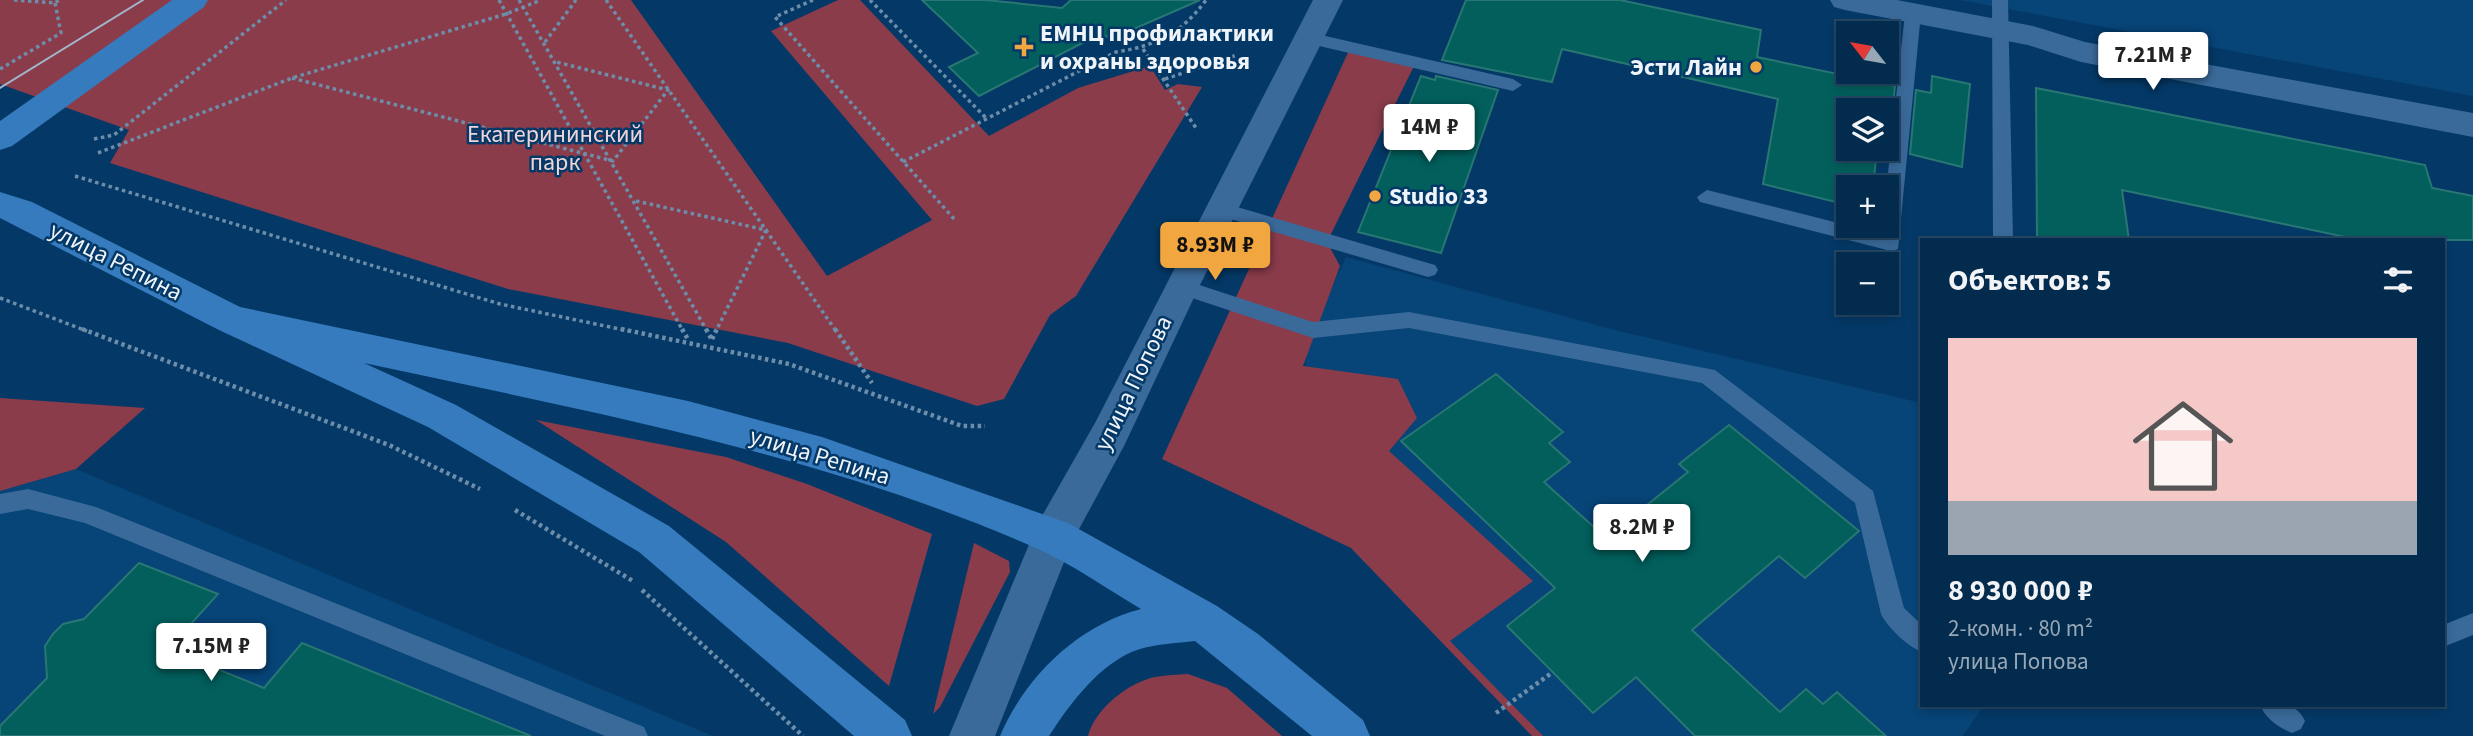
<!DOCTYPE html>
<html lang="ru">
<meta charset="utf-8">
<style>
:root{--surface:#032b4d;--page:#113757;--text:#f1f3f6;--muted:#97a7b6;--line:#244765;--accent:#f1a640}
body{margin:0;font-family:"Source Sans 3",sans-serif;background:var(--page);color:var(--text);height:100vh;display:flex;flex-direction:column;font-size:26px;white-space:nowrap}
*{box-sizing:border-box;margin:0}
p{font-size:23px;color:var(--muted)}
.icon{flex:none;width:38px;height:38px;fill:none;stroke:currentColor;stroke-width:2;stroke-linecap:round;stroke-linejoin:round}
.map{position:relative;flex:1;overflow:hidden}
.sheet{position:absolute;left:1920px;top:238px;width:525px;height:469px;display:flex;flex-direction:column;background:var(--surface);border-radius:0px;box-shadow:0 4px 10px #0003,0 0 0 2px var(--line)}
.sheet>*{flex:none}
.needle{width:46px;rotate:301deg}
.buttons{position:absolute;left:1836px;top:21px;display:grid;gap:14px}
.buttons a{display:grid;place-items:center;width:63px;height:63px;border-radius:0px;background:var(--surface);box-shadow:0 4px 10px #0003,0 0 0 2px var(--line);font-size:35px}
.price{position:absolute;translate:-50% -60px;padding:0 16px;border-radius:7px;background:#fff;color:#222;font-size:23px;line-height:46px;filter:drop-shadow(0 2px 4px #0008)}
.price::after{content:'';position:absolute;left:50%;top:42px;width:21px;height:16px;margin-left:-10px;background:inherit;clip-path:polygon(0 0,100% 0,50% 100%)}
.price.selected{background:var(--accent);color:#111}
ul{padding:0;list-style:none}
li{display:grid;align-content:center;gap:14px;height:371px;padding:0 28px}
li span{display:grid;place-items:center;height:217px;border-radius:0px;color:#555}
li>.icon{margin-inline-start:auto}
span .icon{width:126px;height:126px;fill:#fffc;stroke-width:1}
li b{font-size:30px}
h2{display:flex;justify-content:space-between;align-items:center;height:84px;padding:0 28px;font-size:30px}
.map>svg:first-child{display:block}
.built{fill:#074477}
.green{fill:#8a3c4b}
.building{fill:#025f5c;stroke:#287773;stroke-width:2}
.lines{fill:none;stroke-linecap:round;stroke-linejoin:round}
.path-far1{stroke:#6d8da9;stroke-width:3.5;stroke-dasharray:3.5 3.5;stroke-linecap:butt}
.path{stroke:#6d8da9;stroke-width:4.5;stroke-dasharray:3.5 3.5;stroke-linecap:butt}
.service{fill:#3a6a9a;fill-rule:evenodd}
.minor{fill:#3a6a9a;fill-rule:evenodd}
.tertiary{fill:#3a6a9a;fill-rule:evenodd}
.primary{fill:#357bbe;fill-rule:evenodd}
.tram{stroke:#a1b6c9;stroke-width:2}
.poi-dot{fill:#f1a640;stroke:#043967;stroke-width:2.5}
.labels{text-anchor:middle;stroke-width:5;stroke-linejoin:round;paint-order:stroke}
.poi-label{font-size:24px;font-weight:bold;fill:#eff4fa;stroke:#043967;text-anchor:start}
.park-label{font-size:24px;fill:#efd5d8;stroke:#043967}
.street-label{font-size:24px;fill:#eff4fa;stroke:#043967}
</style>
<div class="map">
<svg width="2473" height="736" viewBox="0 0 2473 736">
<rect width="100%" height="100%" fill="#043967"/>
<!-- built -->
<g class="built">
<path d="M1960 0H2473V96Z"/>
<path d="M1346 257 1611 329 1921 403 1922 705H1984L1963 736H1532L1292 487 1307 353 1313 330Z"/>
<path d="M76 469 713 736H0V491Z"/>
</g>
<!-- green -->
<g class="green">
<path d="M0 0H631L827 276 932 220 771 31 838 0H860L989 136 1078 88 1150 66 1165 90 1178 84 1202 87 1076 296 1050 315 1004 399 977 406 788 343 508 289 110 163 129 130 0 84Z"/>
<path d="M1351 46 1416 62 1327 242 1340 266 1303 366 1398 379 1417 418 1389 451 1533 581 1450 641 1543 736H1532L1351 548 1162 459Z"/>
<path d="M0 399V398L145 408 76 469 0 491Z"/>
<path d="M536 420 726 457 807 484 932 534 889 686 726 542Z"/>
<path d="M974 543 1009 561 1010 572 940 707 933 714Z"/>
<path d="M1188 674 1227 688 1282 736H1088C1094 712 1122 688 1145 680 1157 675 1175 675 1188 674Z"/>
</g>
<!-- building -->
<g class="building">
<path d="M922 0H986L1062 8 1071 0H1200L1120 35 1092 38 979 96 949 67 978 53Z"/>
<path d="M1466 0H1620L1761 30 1757 57 1895 86 1888 149 1886 110H1848V149H1877L1873 187H1848V205L1763 184 1778 99 1562 49 1552 82 1442 60Z"/>
<path d="M1421 76 1435 80 1436 76 1498 90 1441 253 1358 232Z"/>
<path d="M1932 76 1970 84 1962 167 1910 154 1916 90 1931 93Z"/>
<path d="M2036 88 2425 165 2432 188 2473 196V240H2360L2122 190 2129 240H2037Z"/>
<path d="M1496 374 1563 432 1549 443 1570 462 1544 482 1606 538 1688 472 1679 464 1729 425 1859 531 1805 578 1779 556 1692 630 1780 712 1806 689 1823 704 1837 692 1886 736H1695L1636 677 1593 713 1507 626 1555 588 1401 441Z"/>
<path d="M139 563 218 594 168 649 264 688 302 643 531 736H0V726L47 678 45 646 53 634 63 624 84 619Z"/>
</g>
<g class="lines">
<!-- path-far1 -->
<g class="path-far1">
<path d="M14 0 55 3 59 0"/>
<path d="M499 0 683 331"/>
<path d="M519 0 707 331"/>
<path d="M606 0 836 331"/>
<path d="M813 0 775 17 955 220"/>
<path d="M870 0 986 118"/>
<path d="M545 42 576 0"/>
<path d="M1143 49 1196 128"/>
<path d="M0 69 61 33 55 3"/>
<path d="M292 78 613 161 668 90 556 62"/>
<path d="M1165 79 1237 55"/>
<path d="M94 139 114 135 286 0"/>
<path d="M98 153 292 78 506 14 541 0"/>
<path d="M903 162 1116 52C1156 46 1182 33 1206 0"/>
<path d="M75 176 500 304 629 331"/>
<path d="M636 201 766 230 716 331"/>
<path d="M0 298 87 331"/>
</g>
<!-- path -->
<g class="path">
<path d="M82 329 389 445 480 489"/>
<path d="M621 329 789 364 962 426H985"/>
<path d="M682 329 689 341"/>
<path d="M706 329 712 340"/>
<path d="M835 329 872 383"/>
<path d="M712 339 717 329"/>
<path d="M515 510 633 581"/>
<path d="M642 590 803 736"/>
<path d="M1496 713 1553 672"/>
</g>
<!-- service -->
<g class="service">
<path d="M1992 0H2008L2013 240H1993Z"/>
<path d="M1913 8 1921 13 1898 249 1891 251 1700 202 1697 197 1707 190 1882 234 1883 226H1886V192L1905 13Z"/>
<path d="M1308 32 1513 79 1522 85 1513 91 1302 42 1299 38 1302 34Z"/>
<path d="M1220 202 1428 263 1435 265 1438 270 1435 275 1428 277 1213 214 1210 209Z"/>
<path d="M1181 279 1313 322 1409 312 1715 370 1873 491 1904 608 1922 625V652C1907 646 1888 628 1881 614L1855 503 1702 383 1409 328 1313 338 1174 292 1171 287 1174 282Z"/>
<path d="M28 489 96 507 644 727 648 736H605L85 523 28 509 0 514V494Z"/>
<path d="M2473 613V635L2443 647V625Z"/>
<path d="M2260 705C2279 705 2296 701 2305 721L2301 729 2292 733C2279 728 2265 718 2260 705Z"/>
</g>
<!-- minor -->
<path class="minor" d="M1830 0H1897L2033 26 2085 42 2473 113V137L2081 62 2028 45 1845 10 1834 7Z"/>
<!-- tertiary -->
<path class="tertiary" d="M1313 0H1343L1199 287 1124 446 1072 542 995 736H949L1038 523 1095 423Z"/>
<!-- primary -->
<g class="primary">
<path d="M172 0H208L204 7 12 146 0 150V121Z"/>
<path d="M0 192 32 202 240 307 688 401 822 437 1068 523 1217 606 1258 634 1363 720 1370 736H1312L1195 641C1177 643 1157 644 1140 649 1101 661 1070 704 1049 736H1000C1025 677 1078 625 1141 609 1107 589 1072 564 1036 548 822 454 591 412 364 363L456 405 669 526 905 720 912 736H854L639 552 428 427 219 330 0 218Z"/>
</g>
<!-- tram -->
<path class="tram" d="M0 88 143 0"/>
</g>
<!-- markers -->
<g class="poi-dot">
<path d="M1020.5 36.5h7v7h7v7h-7v7h-7v-7h-7v-7h7z"/>
<circle cx="1756" cy="67" r="7"/>
<circle cx="1375" cy="196" r="7"/>
</g>
<g class="labels">
<!-- poi labels -->
<g class="poi-label">
<text x="1040" y="41">ЕМНЦ профилактики<tspan x="1040" dy="28">и охраны здоровья</tspan></text>
<text x="1742" y="75" text-anchor="end">Эсти Лайн</text>
<text x="1389" y="204">Studio 33</text>
</g>
<!-- park labels -->
<g class="park-label">
<text x="555" y="142">Екатерининский<tspan x="555" dy="28">парк</tspan></text>
</g>
<!-- street labels -->
<g class="street-label">
<text transform="translate(116 261) rotate(27)" y="8">улица Репина</text>
<text transform="translate(1133 383) rotate(-64)" y="8">улица Попова</text>
<text transform="translate(820 456) rotate(17)" y="8">улица Репина</text>
</g>
</g>
</svg>
<div class="buttons">
<a><svg class="needle" viewBox="-14 -14 28 28"><path d="M0-13l5 13h-10z" fill="#e53935"/><path d="M0 13l5-13h-10z" fill="#97a7b6"/></svg></a>
<a><svg class="icon" aria-label="layers" viewBox="0 0 24 24"><path d="M12 4l9 5-9 5-9-5zM3 14l9 5 9-5"/></svg></a>
<a>+</a>
<a>−</a>
</div>
<b class="price" style="left:2153px;top:92px">7.21M ₽</b>
<b class="price" style="left:1429px;top:164px">14M ₽</b>
<b class="price selected" style="left:1215px;top:282px">8.93M ₽</b>
<b class="price" style="left:1642px;top:564px">8.2M ₽</b>
<b class="price" style="left:211px;top:683px">7.15M ₽</b>
<section class="sheet">
<h2>Объектов: 5<svg class="icon" aria-label="filters" viewBox="0 0 24 24"><path d="M4 7h16M4 17h16"/><circle cx="9" cy="7" r="2"/><circle cx="15" cy="17" r="2"/></svg></h2>
<ul>
<li><span style="background:linear-gradient(#f6c9c9 75%,#9aa5b1 0)"><svg class="icon" aria-label="home" viewBox="0 0 24 24"><path d="M3 11l9-7 9 7M6 9v11h12V9"/></svg></span><div><b>8 930 000 ₽</b><p>2-комн. · 80 m²</p><p>улица Попова</p></div></li>
</ul>
</section>
</div>
